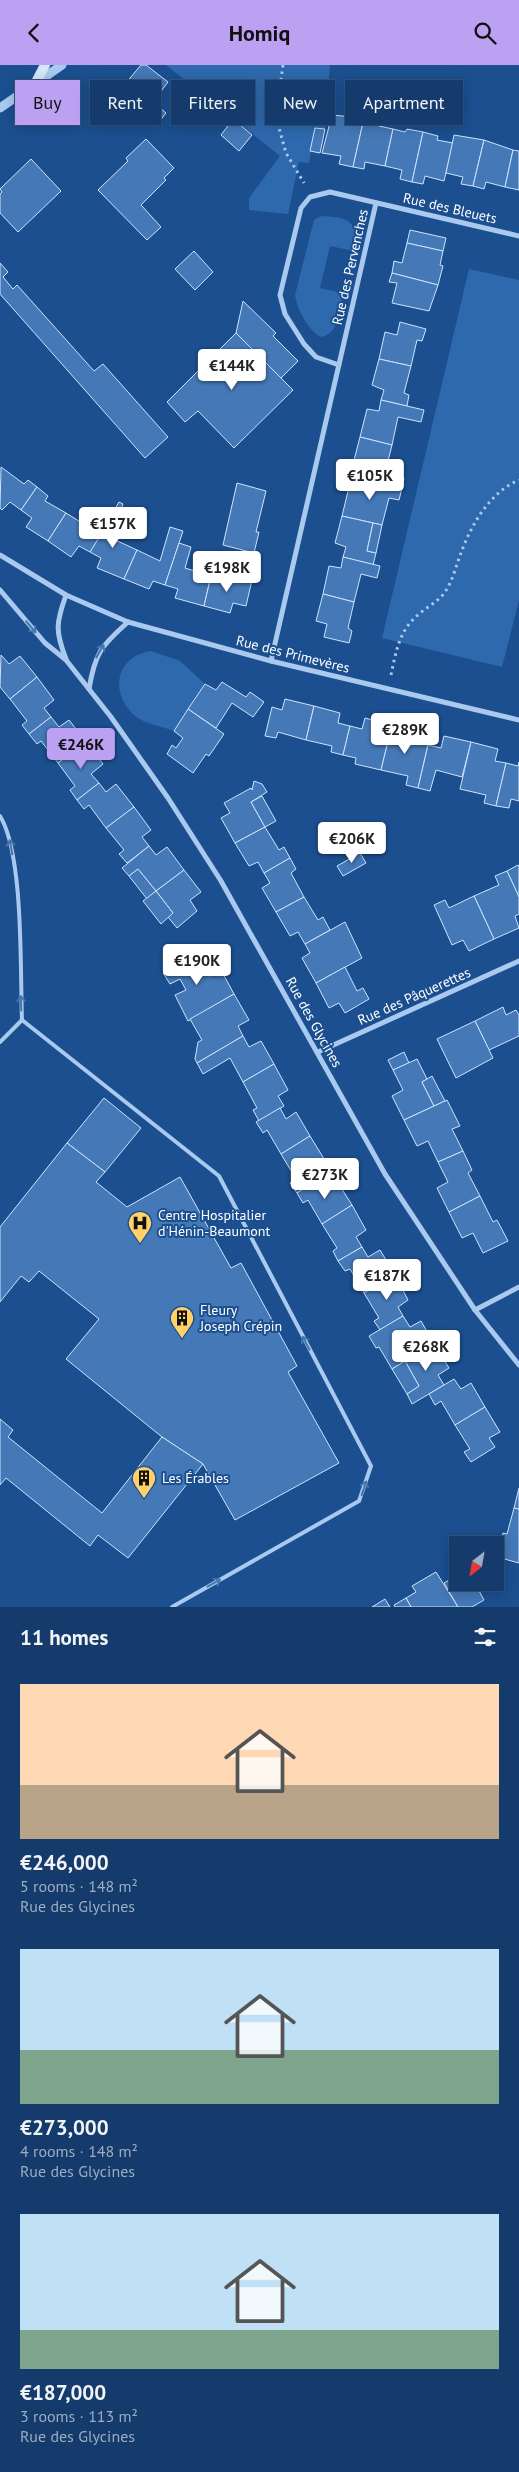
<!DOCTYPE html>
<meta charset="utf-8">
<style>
:root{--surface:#143b6b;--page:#214673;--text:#f1f3f6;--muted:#9dadc1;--line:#33557e;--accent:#bca0f2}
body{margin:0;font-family:"PT Sans",sans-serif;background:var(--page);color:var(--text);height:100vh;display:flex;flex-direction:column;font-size:19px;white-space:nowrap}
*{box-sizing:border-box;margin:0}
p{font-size:16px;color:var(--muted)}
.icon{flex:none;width:28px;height:28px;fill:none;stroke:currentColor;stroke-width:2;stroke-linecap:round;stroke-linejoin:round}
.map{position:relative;height:1542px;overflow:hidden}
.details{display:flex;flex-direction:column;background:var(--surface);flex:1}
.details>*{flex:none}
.banner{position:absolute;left:15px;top:15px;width:490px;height:45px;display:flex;gap:10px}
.needle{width:32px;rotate:211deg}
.fabs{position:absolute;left:449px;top:1471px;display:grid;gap:10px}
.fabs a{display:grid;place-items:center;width:55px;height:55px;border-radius:0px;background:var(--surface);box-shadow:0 2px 12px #0003,0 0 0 1px var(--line);font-size:25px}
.price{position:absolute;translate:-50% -42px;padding:0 11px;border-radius:5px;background:#fff;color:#222;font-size:16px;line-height:32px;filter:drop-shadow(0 1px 2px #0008)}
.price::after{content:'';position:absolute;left:50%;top:30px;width:15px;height:11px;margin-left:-8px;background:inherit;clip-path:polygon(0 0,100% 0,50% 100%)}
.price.active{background:var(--accent);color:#111}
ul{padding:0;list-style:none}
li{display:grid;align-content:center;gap:10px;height:265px;padding:0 20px}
li span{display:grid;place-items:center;height:155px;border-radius:0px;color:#555}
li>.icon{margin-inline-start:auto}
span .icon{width:90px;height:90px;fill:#fffc;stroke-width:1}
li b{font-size:21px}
h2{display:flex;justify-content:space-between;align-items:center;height:60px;padding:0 20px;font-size:21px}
.tag{padding:0 18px;border-radius:0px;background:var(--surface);box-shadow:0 2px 12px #0003,0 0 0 1px var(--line);font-size:18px;line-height:45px}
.tag.active{background:var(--accent);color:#111}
header{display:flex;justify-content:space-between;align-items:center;height:65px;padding:0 20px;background:var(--accent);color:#111;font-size:22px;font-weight:600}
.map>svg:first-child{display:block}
.green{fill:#2e69ad}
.building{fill:#4478b7;stroke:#cfe3fa}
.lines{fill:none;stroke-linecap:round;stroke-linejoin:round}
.path{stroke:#a9c9ee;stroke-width:3;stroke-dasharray:2.5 4;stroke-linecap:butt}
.service{stroke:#a9c9ee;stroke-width:4}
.minor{stroke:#a9c9ee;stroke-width:5}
.tertiary{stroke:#a9c9ee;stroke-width:9}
.secondary{stroke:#d6e6fa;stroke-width:10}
.oneway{stroke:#4674ac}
.labels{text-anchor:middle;stroke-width:4;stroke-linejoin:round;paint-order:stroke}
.street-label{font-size:14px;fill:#fff;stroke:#1b4f8f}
.poi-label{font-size:14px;fill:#fff;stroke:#1b4f8f;text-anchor:start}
</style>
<header><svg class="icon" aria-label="back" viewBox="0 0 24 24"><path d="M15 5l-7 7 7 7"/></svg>Homiq<svg class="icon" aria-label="search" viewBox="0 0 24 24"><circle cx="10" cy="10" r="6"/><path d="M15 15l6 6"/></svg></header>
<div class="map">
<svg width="519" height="1542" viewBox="0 0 519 1542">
<rect width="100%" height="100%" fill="#1b4f8f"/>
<!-- green -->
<g class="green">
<path d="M166 0H330L325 64 315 63 309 98 299 97 288 149 249 145V133L280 91Z"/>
<path d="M321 151C349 152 359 156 354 186L330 181 320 223 343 228C339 245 340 269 320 272 308 264 297 245 295 230L314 155Z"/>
<path d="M469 204 519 215V535L502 602 382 573Z"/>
<path d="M151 586 180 596 205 619 174 666C162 661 143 659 134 650 109 627 116 591 151 586Z"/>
</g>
<!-- building -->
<g class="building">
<path d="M141 0H146L168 17 153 37 166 48 159 57 120 25Z"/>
<path d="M373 15 403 16 400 27 372 21Z"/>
<path d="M332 50 364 53 353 102 339 99 341 91 322 88Z"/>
<path d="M364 53 380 56 379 61 393 64 385 101 365 97 364 104 353 102Z"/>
<path d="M233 54 252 70 239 86 221 70Z"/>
<path d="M315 63 325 64 320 88 310 86Z"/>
<path d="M393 64 405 67 407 64 423 67 412 117 400 114 402 105 385 101Z"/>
<path d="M423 67 438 71 437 75 453 78 444 116 425 111 423 119 412 117Z"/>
<path d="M454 70 484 75 473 121 461 119 463 112 446 108Z"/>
<path d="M146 74 174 103 164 113 166 115 141 140 161 162 147 175 98 125 128 96 126 93Z"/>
<path d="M484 75 513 85 505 122 486 117 484 124 473 121Z"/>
<path d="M513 85 519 86V125L505 122Z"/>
<path d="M31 94 61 126 18 167 0 148V129L2 127 0 124Z"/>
<path d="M410 165 446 173 443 186 407 178Z"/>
<path d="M407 178 443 186 440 200 443 201 438 220 392 208 394 196 402 198Z"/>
<path d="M194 186 213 207 195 225 175 204Z"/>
<path d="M0 198 8 207 3 212 13 224 17 220 94 306 103 299 168 372 145 393 0 229Z"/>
<path d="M392 208 438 220 429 246 392 238 397 218 389 217Z"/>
<path d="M243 236 276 268 273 271 298 296 281 313 236 268Z"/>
<path d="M400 257 426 264 422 276 417 275 411 301 379 294 385 267 397 270Z"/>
<path d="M236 268 293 325 234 383 198 346 185 357 167 337Z"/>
<path d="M379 294 411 301 404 328 409 330 407 341 381 335 384 325 372 320Z"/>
<path d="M381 335 424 345 421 357 398 352 392 380 360 372 367 344 379 346Z"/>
<path d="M360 372 392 380 385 408 404 413 402 423 363 414 365 403 353 399Z"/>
<path d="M1 402 24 419 28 415 37 422 21 445 10 437 2 445 0 443Z"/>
<path d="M363 414 402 423 399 435 389 433 382 460 342 451 349 422 360 425Z"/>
<path d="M237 418 266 426 256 467H259L254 488 223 480Z"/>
<path d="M37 422 48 431 45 436 66 448 48 476 26 462 32 453 21 445Z"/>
<path d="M119 437 123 439 111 473 137 485 124 514 97 503 101 493 90 487Z"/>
<path d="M66 448 90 463 94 457 105 463 90 487 79 481 71 492 48 476Z"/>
<path d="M342 451 373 458 367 486 376 488 373 500 343 492 346 482 335 478Z"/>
<path d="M373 458 382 460 376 488 367 486Z"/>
<path d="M170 462 183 466 165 520 153 516 149 524 124 514 137 485 160 496Z"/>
<path d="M179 478 191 482 185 503 211 511 204 541 175 533 178 524 165 520Z"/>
<path d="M343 492 380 501 377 513 361 509 354 537 323 529 329 501 341 503Z"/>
<path d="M211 511 237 517 239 511 252 515 246 541 233 538 230 548 204 541Z"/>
<path d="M323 529 354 537 348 563 352 566 349 578 324 572 327 559 316 556Z"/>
<path d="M1 590 9 599 20 591 37 612 10 634 0 622Z"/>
<path d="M37 612 54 635 44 643 51 652 29 669 22 660 27 656 10 634Z"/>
<path d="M222 617 246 632 250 627 264 637 253 652 232 638 216 663 188 644 205 619 216 625Z"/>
<path d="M285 634 314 641 306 675 278 667 276 673 265 671 272 642 282 645Z"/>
<path d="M314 641 340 648 338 658 350 661 343 690 331 687 332 681 306 675Z"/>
<path d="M188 644 224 669 209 691 206 689 193 708 167 689 172 680 176 683 183 673 174 666Z"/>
<path d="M51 652 59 662 69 655 86 677 58 698 41 676 37 679 29 669Z"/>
<path d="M365 653 392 660 381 705 355 699 356 693 343 690 350 661 362 664Z"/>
<path d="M392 660 420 666 418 677 428 680 418 723 406 720 408 711 381 705Z"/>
<path d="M444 671 471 677 462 712 436 705 430 726 418 723 428 680 441 683Z"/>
<path d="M86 677 103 699 91 709 99 718 77 735 70 725 75 721 58 698Z"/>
<path d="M471 677 498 684 495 696 506 698 496 741 484 738 486 730 460 724Z"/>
<path d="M519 697V736L511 734 509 743 496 741 506 698 518 701Z"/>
<path d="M254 716 262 719 267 727 251 737 265 762 235 778 221 753 230 748 224 738 251 723 252 725Z"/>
<path d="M99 718 106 727 116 719 134 742 106 763 89 740 84 744 77 735Z"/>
<path d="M262 731 276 756 265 762 251 737Z"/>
<path d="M134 742 151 765 142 772 149 781 127 798 119 789 124 785 106 763Z"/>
<path d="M265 762 279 785 284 782 290 793 264 808 258 797 249 801 235 778Z"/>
<path d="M149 781 156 790 167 782 184 805 156 826 138 804 129 811 122 803Z"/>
<path d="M360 788 366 798 343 811 337 801Z"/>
<path d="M290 793 296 804 291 808 304 832 276 847 262 823 270 818 264 808Z"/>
<path d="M518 800 519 802V832L507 806Z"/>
<path d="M138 804 156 826 147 834 129 811Z"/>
<path d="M184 805 201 827 190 835 197 846 177 863 168 852 173 848 156 826Z"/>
<path d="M507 806 519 832V849L515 851 519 863 494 874 474 831 499 820 495 811Z"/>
<path d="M156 826 173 848 161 859 143 836Z"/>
<path d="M474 831 494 874 469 886 463 875 452 880 434 840 445 835 449 843Z"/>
<path d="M304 832 318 855 323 852 330 865 305 879 298 867 290 871 276 847Z"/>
<path d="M345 857 362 893 316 918 302 893 310 888 305 879Z"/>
<path d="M188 884 199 903 203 901 209 911 221 905 234 929 188 956 175 930 186 925 180 914 170 919 163 908Z"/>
<path d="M214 894 221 905 209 911 203 901Z"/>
<path d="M345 902 357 926 363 923 369 934 345 948 339 938 329 943 316 918Z"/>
<path d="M234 929 249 955 238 961 243 971 197 998 195 994 198 977 202 975 190 954Z"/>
<path d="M503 942 506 950 516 945 519 950V971L489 985 475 956Z"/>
<path d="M475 956 493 993 456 1013 437 974Z"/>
<path d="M243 971 249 982 261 976 274 999 243 1017 230 993 203 1009 197 998Z"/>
<path d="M404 987 409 998 393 1005 388 995Z"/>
<path d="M417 994 427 1014 422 1017 434 1041 404 1055 392 1031 403 1025 393 1005Z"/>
<path d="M274 999 288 1025 278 1031 284 1041 259 1056 253 1045 257 1043 243 1017Z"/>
<path d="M432 1011 445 1036 434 1041 422 1017Z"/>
<path d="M104 1033 141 1063 105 1107 67 1078Z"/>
<path d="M447 1035 460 1061 452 1064 463 1086 438 1097 428 1076 417 1081 404 1055Z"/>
<path d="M280 1043 286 1054 296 1047 310 1071 281 1089 267 1065 263 1068 256 1057Z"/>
<path d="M310 1071 326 1097 316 1103 321 1113 297 1128 290 1118 296 1114 281 1089Z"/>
<path d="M67 1078 105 1107 96 1117 127 1142 180 1112 231 1203 241 1198 297 1301 288 1307 339 1398 235 1455 203 1399 162 1372 66 1294 99 1254 39 1206 29 1217 21 1211 0 1237V1162Z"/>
<path d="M463 1086 472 1105 468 1108 480 1131 449 1147 437 1123 448 1117 438 1097Z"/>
<path d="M321 1113 328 1123 338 1118 352 1140 322 1159 308 1135 303 1138 297 1128Z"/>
<path d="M480 1131 493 1157 497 1155 508 1176 483 1188 473 1168 462 1173 449 1147Z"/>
<path d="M352 1140 366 1165 356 1172 362 1182 338 1196 333 1186 337 1183 322 1159Z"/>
<path d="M362 1182 368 1192 380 1185 395 1210 364 1228 350 1204 345 1206 338 1196Z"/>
<path d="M395 1210 408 1235 398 1242 403 1251 380 1265 374 1256 379 1253 364 1228Z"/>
<path d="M403 1251 410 1262 421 1256 434 1279 392 1304 379 1282 376 1283 369 1271Z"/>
<path d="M434 1279 449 1303 438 1310 444 1320 412 1339 407 1329 419 1321 405 1296Z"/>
<path d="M405 1296 419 1321 407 1329 392 1304Z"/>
<path d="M454 1314 461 1324 471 1318 485 1342 455 1360 441 1336 435 1340 429 1329Z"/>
<path d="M485 1342 500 1367 489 1373 495 1382 471 1397 464 1387 470 1384 455 1360Z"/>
<path d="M0 1354 13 1365 8 1372 102 1448 162 1372 203 1399 128 1493 98 1470 90 1481 6 1413 0 1420Z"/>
<path d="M519 1423V1444L514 1443Z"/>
<path d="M514 1443 519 1444V1498L497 1492 503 1468 507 1469Z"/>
<path d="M436 1507 458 1542H411L406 1533 416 1527 412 1521Z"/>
<path d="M458 1510V1518H488L478 1524 484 1535 472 1542H458L444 1518Z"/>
<path d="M406 1533 411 1542H395L394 1540Z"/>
<path d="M385 1534 390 1542H372Z"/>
</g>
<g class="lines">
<!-- path -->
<g class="path">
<path d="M283 0 276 52 286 88 304 118"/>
<path d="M391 610C396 587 399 565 419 549 428 541 438 537 445 527 453 515 456 501 461 488 471 460 490 427 519 415"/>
</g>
<!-- service -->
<g class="service">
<path d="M0 751C24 790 20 906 22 955L0 977"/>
<path d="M22 955 219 1111 371 1401 359 1436 172 1542"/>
</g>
<!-- minor -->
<g class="minor">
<path d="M339 300 316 292 304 279 285 249 280 230 301 143 310 132 330 127 519 171"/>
<path d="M0 490 66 530 128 557 271 596 519 655"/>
<path d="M0 525 45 578 66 595 111 652 168 733 221 816 385 1109 475 1245 519 1300"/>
<path d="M66 530C56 558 55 566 66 594"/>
<path d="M271 596 376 138"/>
<path d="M89 624C95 588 101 581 128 557"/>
<path d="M318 987 519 896"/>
<path d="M475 1245 519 1222"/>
</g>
<!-- tertiary -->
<path class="tertiary" d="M0 43 62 0"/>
<!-- secondary -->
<path class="secondary" d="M35 19 45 0"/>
</g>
<!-- one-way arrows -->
<defs><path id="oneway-shaft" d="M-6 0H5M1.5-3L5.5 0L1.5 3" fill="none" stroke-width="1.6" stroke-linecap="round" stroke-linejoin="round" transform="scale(1.25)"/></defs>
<g class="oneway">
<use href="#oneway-shaft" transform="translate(31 562) rotate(50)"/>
<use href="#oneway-shaft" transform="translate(100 586) rotate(-60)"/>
<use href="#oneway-shaft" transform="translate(11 782) rotate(-100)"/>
<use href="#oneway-shaft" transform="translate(21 938) rotate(-92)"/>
<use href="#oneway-shaft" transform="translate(306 1278) rotate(-118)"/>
<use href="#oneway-shaft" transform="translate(364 1423) rotate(-72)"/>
<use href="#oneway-shaft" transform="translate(214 1518) rotate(-29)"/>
</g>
<!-- icons -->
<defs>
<g id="hospital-pin" transform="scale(1.25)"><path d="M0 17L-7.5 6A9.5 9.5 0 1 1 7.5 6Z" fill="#ffd166" stroke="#1b4f8f"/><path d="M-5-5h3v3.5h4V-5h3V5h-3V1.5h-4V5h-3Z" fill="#111"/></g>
<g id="building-pin" transform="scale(1.25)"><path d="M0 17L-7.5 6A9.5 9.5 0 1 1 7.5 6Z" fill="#ffd166" stroke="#1b4f8f"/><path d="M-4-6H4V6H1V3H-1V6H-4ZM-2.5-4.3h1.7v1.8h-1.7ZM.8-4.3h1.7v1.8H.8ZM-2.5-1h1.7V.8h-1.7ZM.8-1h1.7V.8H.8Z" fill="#111"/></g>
</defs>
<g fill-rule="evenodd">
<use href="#hospital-pin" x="140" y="1158"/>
<use href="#building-pin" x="182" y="1253"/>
<use href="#building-pin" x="144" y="1413"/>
</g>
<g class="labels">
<!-- street labels -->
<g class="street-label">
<text transform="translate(450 143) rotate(13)" y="5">Rue des Bleuets</text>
<text transform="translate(350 202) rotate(-77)" y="5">Rue des Pervenches</text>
<text transform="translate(293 589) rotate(14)" y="5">Rue des Primevères</text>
<text transform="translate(414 931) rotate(-24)" y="5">Rue des Pâquerettes</text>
<text transform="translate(314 957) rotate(61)" y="5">Rue des Glycines</text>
</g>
<!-- poi labels -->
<g class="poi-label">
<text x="158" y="1155">Centre Hospitalier<tspan x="158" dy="16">d'Hénin-Beaumont</tspan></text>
<text x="200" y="1250">Fleury<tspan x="200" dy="16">Joseph Crépin</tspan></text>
<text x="162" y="1418">Les Érables</text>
</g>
</g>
</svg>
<div class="fabs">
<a><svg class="needle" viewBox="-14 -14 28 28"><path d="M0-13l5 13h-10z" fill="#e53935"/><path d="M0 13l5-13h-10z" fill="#9dadc1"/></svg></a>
</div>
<b class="price" style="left:232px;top:326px">€144K</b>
<b class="price" style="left:370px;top:436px">€105K</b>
<b class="price" style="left:113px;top:484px">€157K</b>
<b class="price" style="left:227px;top:528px">€198K</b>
<b class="price" style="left:405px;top:690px">€289K</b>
<b class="price active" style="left:81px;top:705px">€246K</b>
<b class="price" style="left:352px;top:799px">€206K</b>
<b class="price" style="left:197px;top:921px">€190K</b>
<b class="price" style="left:325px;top:1135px">€273K</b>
<b class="price" style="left:387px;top:1236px">€187K</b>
<b class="price" style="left:426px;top:1307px">€268K</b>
<div class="banner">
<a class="tag active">Buy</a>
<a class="tag">Rent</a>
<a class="tag">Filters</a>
<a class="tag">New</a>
<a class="tag">Apartment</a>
</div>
</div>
<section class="details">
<h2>11 homes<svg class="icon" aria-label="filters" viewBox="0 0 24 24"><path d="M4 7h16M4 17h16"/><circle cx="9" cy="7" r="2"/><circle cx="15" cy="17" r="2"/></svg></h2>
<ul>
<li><span style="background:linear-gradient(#ffd9b3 65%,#b9a48a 0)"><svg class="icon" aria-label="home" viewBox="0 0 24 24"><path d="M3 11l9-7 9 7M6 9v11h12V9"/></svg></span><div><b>€246,000</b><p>5 rooms · 148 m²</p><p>Rue des Glycines</p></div></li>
<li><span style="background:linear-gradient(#bfe0f5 65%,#7fa58c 0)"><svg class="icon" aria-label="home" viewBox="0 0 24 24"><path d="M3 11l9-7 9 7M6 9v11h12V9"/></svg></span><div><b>€273,000</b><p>4 rooms · 148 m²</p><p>Rue des Glycines</p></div></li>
<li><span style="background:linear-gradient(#bfe0f5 75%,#7fa58c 0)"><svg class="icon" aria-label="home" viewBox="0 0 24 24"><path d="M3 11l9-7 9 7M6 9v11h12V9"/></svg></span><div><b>€187,000</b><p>3 rooms · 113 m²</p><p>Rue des Glycines</p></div></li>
</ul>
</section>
